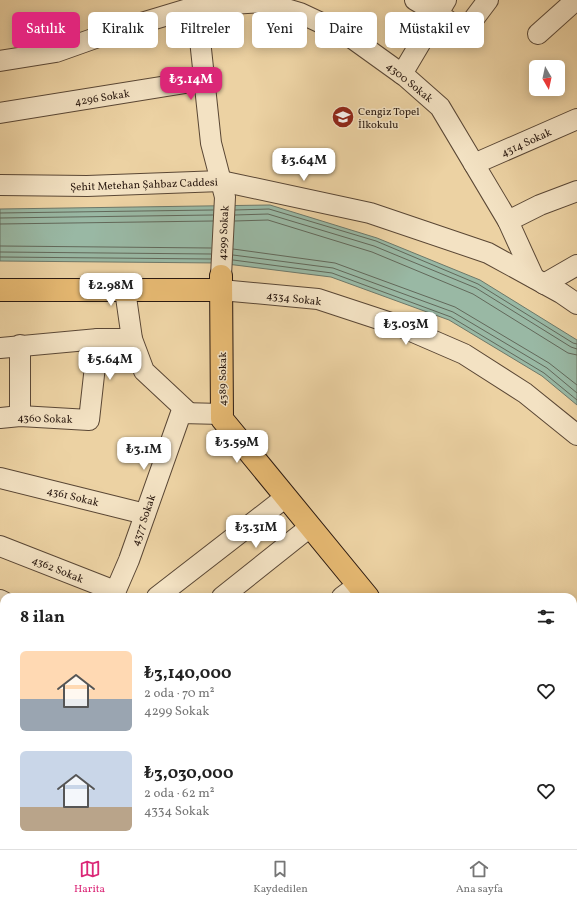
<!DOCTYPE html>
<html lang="tr">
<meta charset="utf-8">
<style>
:root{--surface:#fff;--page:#f6f6f6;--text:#222;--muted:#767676;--line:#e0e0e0;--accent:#db2777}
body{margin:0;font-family:Vollkorn,serif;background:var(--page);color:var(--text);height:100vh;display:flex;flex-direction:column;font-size:15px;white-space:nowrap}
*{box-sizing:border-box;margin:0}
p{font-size:13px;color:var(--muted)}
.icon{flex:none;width:22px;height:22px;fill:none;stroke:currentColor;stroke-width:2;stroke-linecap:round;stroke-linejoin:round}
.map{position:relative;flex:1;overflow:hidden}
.panel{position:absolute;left:0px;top:593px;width:577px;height:256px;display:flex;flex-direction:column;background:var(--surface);border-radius:12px 12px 0 0;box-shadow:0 2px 10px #0003}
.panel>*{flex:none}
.top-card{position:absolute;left:12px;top:12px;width:553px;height:36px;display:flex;gap:8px}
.needle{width:26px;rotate:171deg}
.buttons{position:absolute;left:529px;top:60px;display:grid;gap:8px}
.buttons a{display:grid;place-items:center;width:36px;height:36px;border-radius:6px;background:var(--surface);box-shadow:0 2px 10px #0003;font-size:20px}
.price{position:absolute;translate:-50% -34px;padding:0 9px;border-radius:8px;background:#fff;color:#222;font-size:13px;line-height:26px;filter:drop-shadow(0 1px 2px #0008)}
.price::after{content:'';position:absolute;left:50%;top:24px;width:12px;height:9px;margin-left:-6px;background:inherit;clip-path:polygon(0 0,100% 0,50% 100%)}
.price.selected{background:var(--accent);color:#fff}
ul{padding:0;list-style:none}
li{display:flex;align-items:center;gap:12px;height:100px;padding:0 20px}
li span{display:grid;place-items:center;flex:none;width:112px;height:80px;border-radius:6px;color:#555}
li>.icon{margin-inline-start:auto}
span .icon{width:48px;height:48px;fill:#fffc;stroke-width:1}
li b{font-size:17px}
h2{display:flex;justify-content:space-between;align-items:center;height:48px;padding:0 20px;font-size:17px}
.chip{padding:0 14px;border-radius:6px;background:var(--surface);box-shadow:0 2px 10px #0003;font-size:14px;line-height:36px}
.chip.selected{background:var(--accent);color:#fff}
.dock{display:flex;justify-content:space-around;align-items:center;height:56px;border-top:1px solid var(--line);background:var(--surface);font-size:11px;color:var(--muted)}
.dock a{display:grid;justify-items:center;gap:2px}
.dock .selected{color:var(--accent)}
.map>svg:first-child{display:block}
.water{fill:#99b8a4;stroke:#6d7869}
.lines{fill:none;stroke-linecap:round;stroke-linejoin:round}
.shore{stroke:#62685a;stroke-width:1}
.minor-casing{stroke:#5a4735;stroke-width:22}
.major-casing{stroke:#2a1910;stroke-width:24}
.minor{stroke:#f3e2c3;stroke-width:20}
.major{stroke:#e6b972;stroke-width:22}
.labels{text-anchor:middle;stroke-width:3;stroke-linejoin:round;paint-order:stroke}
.street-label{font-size:11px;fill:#2a1910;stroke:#f3e2c3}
.poi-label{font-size:11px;fill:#2a1910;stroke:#f3e2c3;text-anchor:start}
</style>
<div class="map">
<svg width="577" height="849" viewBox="0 0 577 849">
<rect width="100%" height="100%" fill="#ecd2a3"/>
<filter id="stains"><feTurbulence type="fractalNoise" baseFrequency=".005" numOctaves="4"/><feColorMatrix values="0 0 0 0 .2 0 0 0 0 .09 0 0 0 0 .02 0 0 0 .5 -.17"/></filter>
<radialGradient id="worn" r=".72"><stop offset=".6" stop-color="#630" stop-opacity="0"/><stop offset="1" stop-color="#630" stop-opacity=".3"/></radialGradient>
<!-- water -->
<path class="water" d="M270 205 377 238 480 280 577 340V405L542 376 449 320 331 277 219 263 0 261V209Z"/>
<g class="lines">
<!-- shore -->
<g class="shore">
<path d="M235 210 269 209 376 241 478 284 573 343 577 344"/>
<path d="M0 213 213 210"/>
<path d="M235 215 268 214 374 246 476 288 571 347 577 349"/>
<path d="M0 218 213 215"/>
<path d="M235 221 268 220 372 252 473 294 568 353 577 355"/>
<path d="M0 224 213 221"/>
<path d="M0 246 211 248"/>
<path d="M233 249 335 263 455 307 549 363 577 385"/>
<path d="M0 252 211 254"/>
<path d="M233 255 333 268 453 312 547 368 577 393"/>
<path d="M0 257 211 259"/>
<path d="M233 260 332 273 451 317 544 373 577 400"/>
</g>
<!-- minor casing -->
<g class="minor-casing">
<g id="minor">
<path d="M198 0V21L211 143 225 197 221 276"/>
<path d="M415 0 437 13 464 32 488 0"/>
<path d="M538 34 576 0"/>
<path d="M0 61 56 52 118 30 198 6 262 2 300 13 349 36 406 77 440 107 508 221 534 278"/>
<path d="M402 74 446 0"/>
<path d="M0 113 204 80"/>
<path d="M474 164 577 119"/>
<path d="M0 185 87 186 221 181 370 213 488 253 561 293 577 304"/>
<path d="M508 221 540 205 577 191"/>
<path d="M544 284 577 265"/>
<path d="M125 290 132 339 144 371 189 413"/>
<path d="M221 290 318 299 397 325 464 354 525 393 577 435"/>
<path d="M20 345V416"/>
<path d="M0 348 98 339H132"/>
<path d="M0 418 20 416 89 420 98 339"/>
<path d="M0 478 145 514"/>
<path d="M0 546 115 591"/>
<path d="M113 597 129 560 181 413 222 414"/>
<path d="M157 597 286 497"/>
<path d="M222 597 310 527"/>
<path d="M342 597 358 585"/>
<path d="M0 600 4 602"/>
<path d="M0 678 4 680"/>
<path d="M0 736 4 738"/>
<path d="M1 849 4 838"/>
<path d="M67 849 72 845"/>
<path d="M204 849 210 845"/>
<path d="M364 849 369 845"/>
</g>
</g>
<!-- major casing -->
<g class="major-casing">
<g id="major">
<path d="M221 276 222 419 368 597"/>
<path d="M0 290H221"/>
<path d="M565 845 569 849"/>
</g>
</g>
<!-- minor -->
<use href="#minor" class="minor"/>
<!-- major -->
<use href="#major" class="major"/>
</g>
<!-- icons -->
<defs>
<g id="school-disc" transform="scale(1.15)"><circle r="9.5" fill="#8f2418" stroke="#f3e2c3"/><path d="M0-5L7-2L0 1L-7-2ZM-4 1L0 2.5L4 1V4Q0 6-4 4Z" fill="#fff"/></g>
</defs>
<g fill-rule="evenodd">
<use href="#school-disc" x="343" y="117"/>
</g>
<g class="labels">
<!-- street labels -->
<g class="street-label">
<text transform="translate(410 82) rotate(39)" y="4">4300 Sokak</text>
<text transform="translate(102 97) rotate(-9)" y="4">4296 Sokak</text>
<text transform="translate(526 142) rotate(-24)" y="4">4314 Sokak</text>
<text transform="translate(144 184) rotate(-2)" y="4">Şehit Metehan Şahbaz Caddesi</text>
<text transform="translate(223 233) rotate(-87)" y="4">4299 Sokak</text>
<text transform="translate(294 298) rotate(7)" y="4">4334 Sokak</text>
<text transform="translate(222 379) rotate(-90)" y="4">4389 Sokak</text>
<text transform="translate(45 418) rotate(2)" y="4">4360 Sokak</text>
<text transform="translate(73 496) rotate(14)" y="4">4361 Sokak</text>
<text transform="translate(143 520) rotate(-71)" y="4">4377 Sokak</text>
<text transform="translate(58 569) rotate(22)" y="4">4362 Sokak</text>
</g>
<!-- poi labels -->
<g class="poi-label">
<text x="358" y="115">Cengiz Topel<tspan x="358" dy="13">İlkokulu</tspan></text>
</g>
</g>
<rect width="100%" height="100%" filter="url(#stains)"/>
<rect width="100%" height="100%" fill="url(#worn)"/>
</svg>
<div class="buttons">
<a><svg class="needle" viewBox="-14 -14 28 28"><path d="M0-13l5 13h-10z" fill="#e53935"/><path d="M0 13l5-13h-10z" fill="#767676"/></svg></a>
</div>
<b class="price selected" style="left:191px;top:101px">₺3.14M</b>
<b class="price" style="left:304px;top:182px">₺3.64M</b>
<b class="price" style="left:111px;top:307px">₺2.98M</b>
<b class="price" style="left:406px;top:346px">₺3.03M</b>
<b class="price" style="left:110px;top:381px">₺5.64M</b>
<b class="price" style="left:237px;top:464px">₺3.59M</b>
<b class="price" style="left:144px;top:471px">₺3.1M</b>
<b class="price" style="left:256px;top:549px">₺3.31M</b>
<div class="top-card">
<a class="chip selected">Satılık</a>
<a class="chip">Kiralık</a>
<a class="chip">Filtreler</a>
<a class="chip">Yeni</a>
<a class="chip">Daire</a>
<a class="chip">Müstakil ev</a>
</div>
<section class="panel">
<h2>8 ilan<svg class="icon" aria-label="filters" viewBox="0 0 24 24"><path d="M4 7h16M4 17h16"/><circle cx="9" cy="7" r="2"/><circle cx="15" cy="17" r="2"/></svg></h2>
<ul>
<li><span style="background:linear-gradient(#ffd9b3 60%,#9aa5b1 0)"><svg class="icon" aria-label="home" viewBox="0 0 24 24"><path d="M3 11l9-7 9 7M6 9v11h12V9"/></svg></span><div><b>₺3,140,000</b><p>2 oda · 70 m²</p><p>4299 Sokak</p></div><svg class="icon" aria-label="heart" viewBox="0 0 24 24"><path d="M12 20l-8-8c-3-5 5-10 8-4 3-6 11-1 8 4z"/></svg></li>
<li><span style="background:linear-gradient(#c9d6e8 70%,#b9a48a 0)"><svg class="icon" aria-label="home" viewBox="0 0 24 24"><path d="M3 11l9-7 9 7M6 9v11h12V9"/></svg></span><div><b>₺3,030,000</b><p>2 oda · 62 m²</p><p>4334 Sokak</p></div><svg class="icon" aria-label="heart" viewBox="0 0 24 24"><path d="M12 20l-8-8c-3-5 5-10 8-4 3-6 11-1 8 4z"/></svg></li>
</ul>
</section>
</div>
<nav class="dock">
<a class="selected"><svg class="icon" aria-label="map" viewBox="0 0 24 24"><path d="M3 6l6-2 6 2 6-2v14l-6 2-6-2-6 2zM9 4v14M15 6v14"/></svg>Harita</a>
<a><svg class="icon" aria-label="saved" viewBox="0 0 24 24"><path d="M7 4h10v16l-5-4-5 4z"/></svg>Kaydedilen</a>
<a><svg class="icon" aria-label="home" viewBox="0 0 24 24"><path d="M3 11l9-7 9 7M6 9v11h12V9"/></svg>Ana sayfa</a>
</nav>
